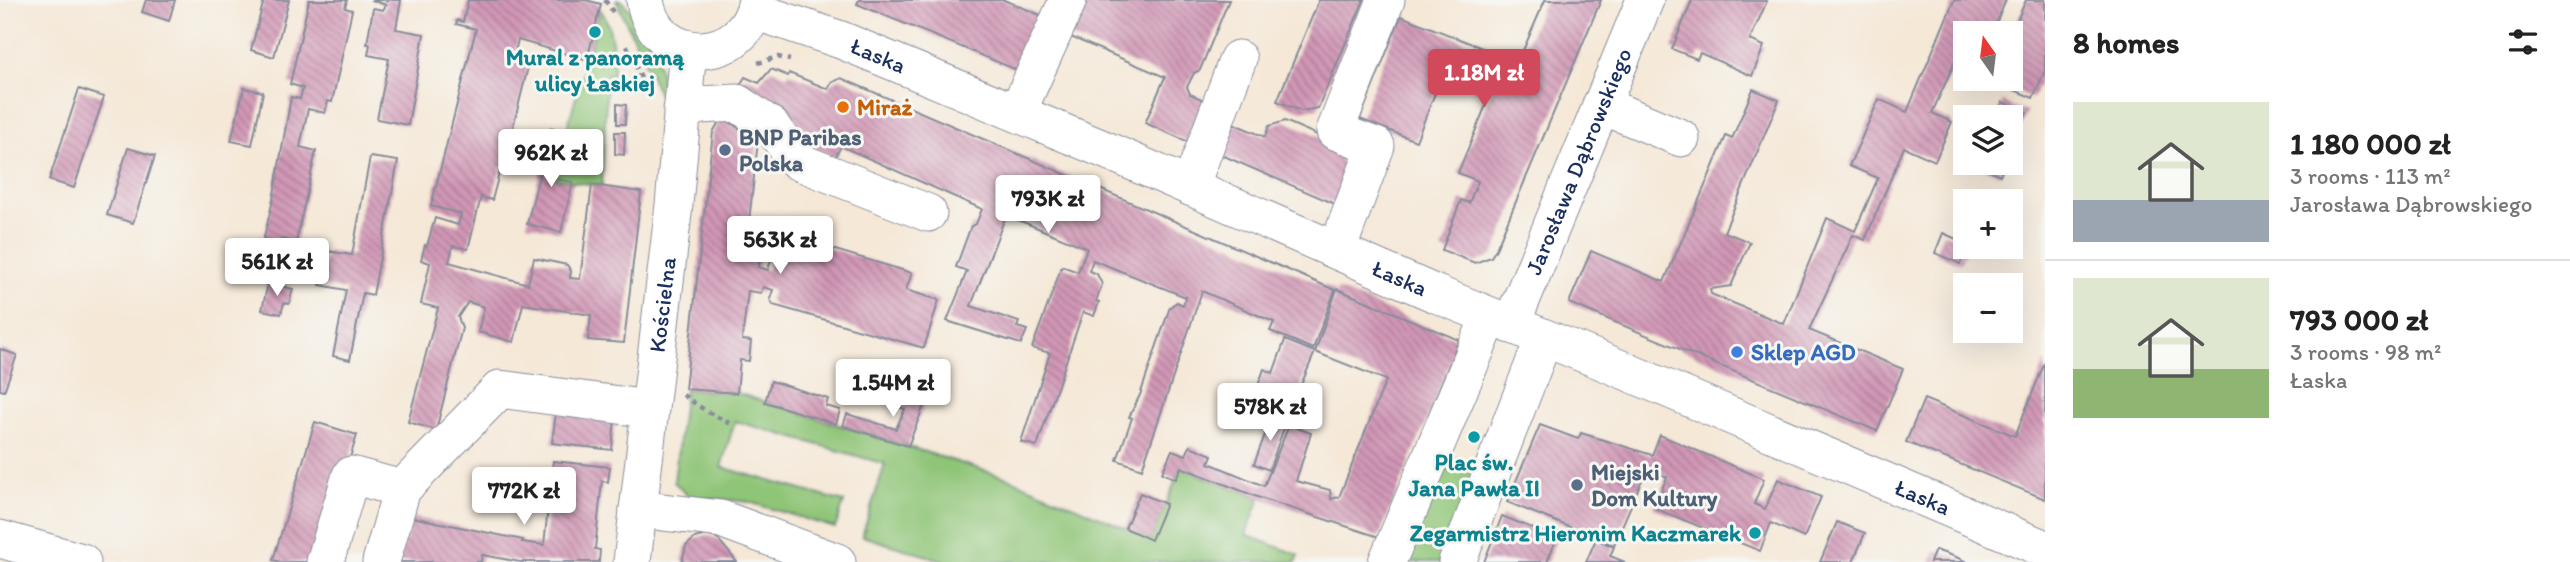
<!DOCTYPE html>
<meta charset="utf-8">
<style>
:root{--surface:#fff;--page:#f2f2f2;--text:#222;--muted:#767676;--line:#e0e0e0;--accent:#d1495b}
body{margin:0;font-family:Itim,sans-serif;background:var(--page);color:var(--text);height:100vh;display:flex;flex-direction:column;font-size:26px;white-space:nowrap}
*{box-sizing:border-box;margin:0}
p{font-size:23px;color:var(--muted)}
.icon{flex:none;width:38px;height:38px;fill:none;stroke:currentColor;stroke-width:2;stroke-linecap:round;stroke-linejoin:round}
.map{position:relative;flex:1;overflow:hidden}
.drawer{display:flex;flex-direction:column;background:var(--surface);width:525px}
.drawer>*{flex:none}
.needle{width:46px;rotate:346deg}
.buttons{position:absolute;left:1953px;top:21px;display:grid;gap:14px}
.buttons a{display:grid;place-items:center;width:70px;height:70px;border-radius:0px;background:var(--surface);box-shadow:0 7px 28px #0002;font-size:35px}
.price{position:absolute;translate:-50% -60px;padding:0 16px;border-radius:7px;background:#fff;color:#222;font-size:23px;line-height:46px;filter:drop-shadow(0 2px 4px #0008)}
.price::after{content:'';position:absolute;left:50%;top:42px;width:21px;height:16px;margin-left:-10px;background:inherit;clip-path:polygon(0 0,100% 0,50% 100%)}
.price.on{background:var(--accent);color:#fff}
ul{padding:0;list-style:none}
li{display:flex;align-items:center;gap:21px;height:175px;padding:0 28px}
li+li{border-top:2px solid var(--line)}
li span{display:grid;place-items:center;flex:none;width:196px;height:140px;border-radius:0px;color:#555}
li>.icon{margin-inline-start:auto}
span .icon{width:84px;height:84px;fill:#fffc;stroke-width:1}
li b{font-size:30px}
h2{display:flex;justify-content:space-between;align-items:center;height:84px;padding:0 28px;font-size:30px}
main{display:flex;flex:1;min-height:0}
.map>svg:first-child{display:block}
.grass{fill:#8fc577;stroke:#557a6a;stroke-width:2}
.building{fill:url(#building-back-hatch)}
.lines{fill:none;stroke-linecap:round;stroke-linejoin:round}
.minor-casing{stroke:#888c9a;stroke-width:39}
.path{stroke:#888c9a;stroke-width:4.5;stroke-dasharray:5 5;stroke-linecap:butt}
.minor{stroke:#fff;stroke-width:37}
.culture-dot{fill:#0f9aa8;stroke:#f6f6f2;stroke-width:2.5}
.food-dot{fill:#e8710a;stroke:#f6f6f2;stroke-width:2.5}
.service-dot{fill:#5c6f8a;stroke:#f6f6f2;stroke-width:2.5}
.shop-dot{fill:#3f7fe0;stroke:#f6f6f2;stroke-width:2.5}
.labels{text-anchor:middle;stroke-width:6;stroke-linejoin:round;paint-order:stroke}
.street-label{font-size:23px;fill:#1b2f5e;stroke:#f6f6f2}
.culture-label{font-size:23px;font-weight:bold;fill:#0d838f;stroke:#f6f6f2}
.food-label{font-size:23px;font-weight:bold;fill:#c56008;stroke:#f6f6f2;text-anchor:start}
.service-label{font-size:23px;font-weight:bold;fill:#4e5e75;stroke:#f6f6f2;text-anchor:start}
.shop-label{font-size:23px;font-weight:bold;fill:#366cbe;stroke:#f6f6f2;text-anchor:start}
</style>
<main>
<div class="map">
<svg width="2045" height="562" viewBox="0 0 2045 562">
<defs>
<pattern id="building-back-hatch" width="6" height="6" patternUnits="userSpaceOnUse" patternTransform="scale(1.75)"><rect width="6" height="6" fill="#d197b5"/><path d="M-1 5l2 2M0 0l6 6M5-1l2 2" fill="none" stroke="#a97c96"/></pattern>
</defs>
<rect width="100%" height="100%" fill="#f6f6f2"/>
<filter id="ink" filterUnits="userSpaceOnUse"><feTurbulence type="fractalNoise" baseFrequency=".0143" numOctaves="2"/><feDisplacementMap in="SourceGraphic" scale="14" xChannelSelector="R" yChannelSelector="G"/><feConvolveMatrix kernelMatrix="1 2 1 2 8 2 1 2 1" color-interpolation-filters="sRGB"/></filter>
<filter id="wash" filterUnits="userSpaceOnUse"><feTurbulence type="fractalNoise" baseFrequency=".00686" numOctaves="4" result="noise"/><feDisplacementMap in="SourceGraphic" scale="28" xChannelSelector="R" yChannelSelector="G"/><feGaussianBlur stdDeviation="1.57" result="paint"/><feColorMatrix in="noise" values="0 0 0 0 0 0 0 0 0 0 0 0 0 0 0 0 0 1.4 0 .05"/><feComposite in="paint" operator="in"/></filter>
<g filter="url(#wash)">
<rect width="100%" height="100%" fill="#f5e8d7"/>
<!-- grass -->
<g class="grass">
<path d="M616 0H621C645 25 664 61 662 97L660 96Z"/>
<path d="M600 9C613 26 614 53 613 74H607L602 186 554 179C567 121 587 66 600 9Z"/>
<path d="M685 389 737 393 1011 479 1151 539 1181 468 1260 498 1246 535 1299 555 1296 562H947L862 536 885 464 735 421 721 467 844 502 835 528 749 502 688 496 674 482Z"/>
<path d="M1445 454 1483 469 1446 562H1402Z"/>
</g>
<g id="blocks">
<!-- building -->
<g class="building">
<path d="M146 0H175L169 21 142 12Z"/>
<path d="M264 0H289L274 57 251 50Z"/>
<path d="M309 0H347L345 8 352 10 332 102 328 101 325 113 308 109 300 147 316 151 296 242 282 239 275 258 260 254 273 200 291 97 300 99 303 88 290 84Z"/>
<path d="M371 0H401L396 29 424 34 408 125 377 119 389 59 368 55 370 44H367L373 8 383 10 386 5Z"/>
<path d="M468 0H586L601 4 587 60 518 40 514 55 528 59 529 63 503 167 501 166 492 200 481 197 468 249 453 246 449 262 528 284 534 258 567 265 571 271 570 278 580 279 592 185 641 192 624 343 588 340 591 315 523 304 514 342 478 332 484 307 468 302 458 317 462 328 436 430 408 422 438 308 421 304 430 263 421 260 425 245 427 246 435 218 458 225 461 214 431 206 476 29 456 24 457 20 463 22Z"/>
<path d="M859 0H1004L1050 19 1029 75 857 4Z"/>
<path d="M1072 0H1229L1200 70 1194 73 1187 87 1190 94 1217 106 1200 147 1145 123 1165 77 1059 32Z"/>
<path d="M1319 0H1364L1318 108 1301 111 1277 101Z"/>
<path d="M1545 0H1601L1496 249 1491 257 1475 263 1442 250 1461 200 1469 203 1478 181 1458 173 1500 71 1486 65 1480 81 1445 68 1416 141 1360 119 1401 16 1518 62Z"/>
<path d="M1692 0 1767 1 1750 40 1764 46 1752 76 1700 53 1697 59 1672 49Z"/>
<path d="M1954 0H2006L1992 33H1965V61L1957 57 1932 113 1952 122 1935 161 1904 147 1865 240 1853 235 1809 330 1903 369 1877 431 1569 303 1591 251 1664 282 1726 136 1732 139 1753 89 1779 100 1724 232 1750 242 1731 286 1710 289 1711 294 1784 324 1827 218 1855 231 1878 178 1849 166 1879 99 1907 112Z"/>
<path d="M2026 0H2045V71L2033 98 1988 79H2011V34Z"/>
<path d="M771 69 788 76 789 73 828 89 831 83 841 78 1335 290 1313 349 1270 331 1274 322 1202 291 1142 469 1117 460 1132 418 1129 417 1140 395 1170 307 1177 302 1183 305 1186 297 1093 260 1089 271 1097 274 1102 284 1096 301 1099 302 1094 316 1083 312 1037 446 1021 442 1050 353 1032 348 1062 266 1078 272 1087 248 1006 215 971 306 1019 322 1017 327 1027 330 1021 344 947 321 967 271 956 267 971 226 976 224 982 209 841 146 835 158 802 142 734 95 745 77 759 83Z"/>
<path d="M244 88 263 92 252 145 231 141Z"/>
<path d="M79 89 104 97 74 188 49 180Z"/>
<path d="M2002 102 2027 112 2011 149V117H1996Z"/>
<path d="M617 104 626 105 625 124H617Z"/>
<path d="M722 117 758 141 748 230 768 236 758 267 768 270 778 235 792 237 912 273 906 290 939 300 924 348 773 305 770 299 773 290 763 287 761 293 748 291 742 340 751 341 749 361 740 360 737 393 685 389 713 132Z"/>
<path d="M1223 119 1265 137 1269 126 1285 121 1366 156 1344 208 1210 150Z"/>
<path d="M551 128 564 131 554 179 573 182 561 232 527 224Z"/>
<path d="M615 132H625L624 155 615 154Z"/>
<path d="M128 148 155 156 133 223 107 215Z"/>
<path d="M370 157 398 161 373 295 363 293 350 360 333 356 346 290 320 285 327 251 352 255Z"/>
<path d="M1971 163H2005L2000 175Z"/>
<path d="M1943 233 1965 243V247H1968L1960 264 1935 253Z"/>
<path d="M268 283 293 289 289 304 284 303 281 314 262 310Z"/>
<path d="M1337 289 1459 340 1379 537 1260 498 1181 467 1176 479 1162 473 1172 450 1186 455 1190 446 1212 455 1209 463 1264 486 1289 425 1311 433 1296 481 1330 490 1331 499 1339 497 1386 380 1315 352Z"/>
<path d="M1285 340 1315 352 1295 399 1269 389 1267 395 1256 391 1264 369 1273 373Z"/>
<path d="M0 349 17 355 4 391 0 390Z"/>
<path d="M2045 362V499L1906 442 1924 399 2015 436Z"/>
<path d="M771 381 828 399 826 406 840 410 836 424 765 402Z"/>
<path d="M890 389 926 400 908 446 843 426 847 414 896 429 905 409 885 403Z"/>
<path d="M556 412 615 419 612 450 552 443Z"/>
<path d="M1272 416 1286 422 1269 470 1254 464Z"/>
<path d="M315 422 357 435 318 562H281L273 560Z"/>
<path d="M1540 425 1578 439 1581 433 1652 455 1660 435 1764 479 1754 504 1765 509 1778 479 1821 497 1804 538 1771 523 1760 551 1654 508 1667 477 1647 468 1614 545 1507 502Z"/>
<path d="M553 461 610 467 608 482 602 481 595 549 600 550 599 562H520L482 555 481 562H399L412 517 523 540 522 542 544 545Z"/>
<path d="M1140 493 1166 504 1151 540 1125 528Z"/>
<path d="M1502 516 1557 538 1547 562H1484Z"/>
<path d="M1837 522 1865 533 1853 562H1820Z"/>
<path d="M707 535 718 539 737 562H682L686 546 695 538Z"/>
<path d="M1596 539 1614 547 1610 556 1625 562H1586Z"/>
<path d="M1935 550 1956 557 1967 562H1930Z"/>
</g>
</g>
</g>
<g filter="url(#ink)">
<use href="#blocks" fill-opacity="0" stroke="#888c9a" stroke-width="2"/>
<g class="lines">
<!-- minor casing -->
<g class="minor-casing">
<g id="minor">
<path d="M645 0C654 67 746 66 757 0"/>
<path id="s1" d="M755 11 841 40 1108 151 1436 294 1602 361 2045 549"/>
<path d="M1601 105 1681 138"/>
<path d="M682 110 701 105 737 103 771 126 797 161 928 213"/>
<path d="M1017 113 1068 0"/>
<path d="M1190 187 1238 59"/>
<path d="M1337 250 1376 146 1335 131 1386 0"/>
<path id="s2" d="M1511 325 1645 0"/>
<path d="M638 509 721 519 837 562"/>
<path d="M0 539 82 562"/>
<path d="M325 562 351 475 402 489 500 389 649 409"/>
<path d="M381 562 402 489"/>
<path id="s3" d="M632 562 674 205 688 49"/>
<path d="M1387 562 1490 316"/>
<path d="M1457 562 1544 338"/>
</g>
</g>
<!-- path -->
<g class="path">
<path d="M605 0 613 12"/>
<path d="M627 46 649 96"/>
<path d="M758 63 778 57 790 60"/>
<path d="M683 395 706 411 733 425"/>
</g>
<!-- minor -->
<use href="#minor" class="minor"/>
</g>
</g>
<!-- markers -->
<g class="culture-dot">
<circle cx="595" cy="32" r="7"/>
<circle cx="1474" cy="437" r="7"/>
<circle cx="1755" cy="533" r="7"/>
</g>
<circle class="food-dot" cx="843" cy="107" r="7"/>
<g class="service-dot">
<circle cx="725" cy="150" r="7"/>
<circle cx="1577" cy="485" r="7"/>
</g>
<circle class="shop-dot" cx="1737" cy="352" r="7"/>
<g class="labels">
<!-- street labels -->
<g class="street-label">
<text dy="8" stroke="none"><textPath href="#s1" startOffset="131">Łaska</textPath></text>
<text dy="8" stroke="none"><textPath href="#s2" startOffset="177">Jarosława Dąbrowskiego</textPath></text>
<text dy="8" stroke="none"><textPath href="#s1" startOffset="698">Łaska</textPath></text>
<text dy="8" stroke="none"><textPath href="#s3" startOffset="259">Kościelna</textPath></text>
<text dy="8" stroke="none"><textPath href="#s1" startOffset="1265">Łaska</textPath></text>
</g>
<!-- culture labels -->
<g class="culture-label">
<text x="595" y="65">Mural z panoramą<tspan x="595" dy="26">ulicy Łaskiej</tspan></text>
<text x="1474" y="470">Plac św.<tspan x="1474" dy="26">Jana Pawła II</tspan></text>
<text x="1741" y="541" text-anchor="end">Zegarmistrz Hieronim Kaczmarek</text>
</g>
<!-- food labels -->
<g class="food-label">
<text x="857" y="115">Miraż</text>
</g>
<!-- service labels -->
<g class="service-label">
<text x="739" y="145">BNP Paribas<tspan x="739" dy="26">Polska</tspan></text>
<text x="1591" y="480">Miejski<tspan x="1591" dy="26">Dom Kultury</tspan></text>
</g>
<!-- shop labels -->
<g class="shop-label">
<text x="1751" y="360">Sklep AGD</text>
</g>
</g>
</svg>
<div class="buttons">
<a><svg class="needle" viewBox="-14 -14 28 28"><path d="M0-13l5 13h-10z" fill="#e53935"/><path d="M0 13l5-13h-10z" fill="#767676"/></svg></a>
<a><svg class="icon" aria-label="layers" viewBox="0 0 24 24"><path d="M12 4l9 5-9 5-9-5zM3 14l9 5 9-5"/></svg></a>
<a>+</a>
<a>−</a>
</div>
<b class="price on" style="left:1484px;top:109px">1.18M zł</b>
<b class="price" style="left:551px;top:189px">962K zł</b>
<b class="price" style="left:1048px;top:235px">793K zł</b>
<b class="price" style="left:780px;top:276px">563K zł</b>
<b class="price" style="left:277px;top:298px">561K zł</b>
<b class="price" style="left:893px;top:419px">1.54M zł</b>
<b class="price" style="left:1270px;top:443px">578K zł</b>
<b class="price" style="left:524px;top:527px">772K zł</b>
</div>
<section class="drawer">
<h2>8 homes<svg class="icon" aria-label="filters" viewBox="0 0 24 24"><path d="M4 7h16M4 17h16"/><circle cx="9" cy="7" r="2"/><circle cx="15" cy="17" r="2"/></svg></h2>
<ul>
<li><span style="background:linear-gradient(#dfe7d0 70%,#9aa5b1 0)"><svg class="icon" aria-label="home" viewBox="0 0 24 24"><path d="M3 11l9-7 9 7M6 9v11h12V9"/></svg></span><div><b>1 180 000 zł</b><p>3 rooms · 113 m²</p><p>Jarosława Dąbrowskiego</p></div></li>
<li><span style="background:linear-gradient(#dfe7d0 65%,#8fb573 0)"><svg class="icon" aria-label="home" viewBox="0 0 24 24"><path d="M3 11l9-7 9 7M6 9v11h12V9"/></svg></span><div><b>793 000 zł</b><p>3 rooms · 98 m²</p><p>Łaska</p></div></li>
</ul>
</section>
</main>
